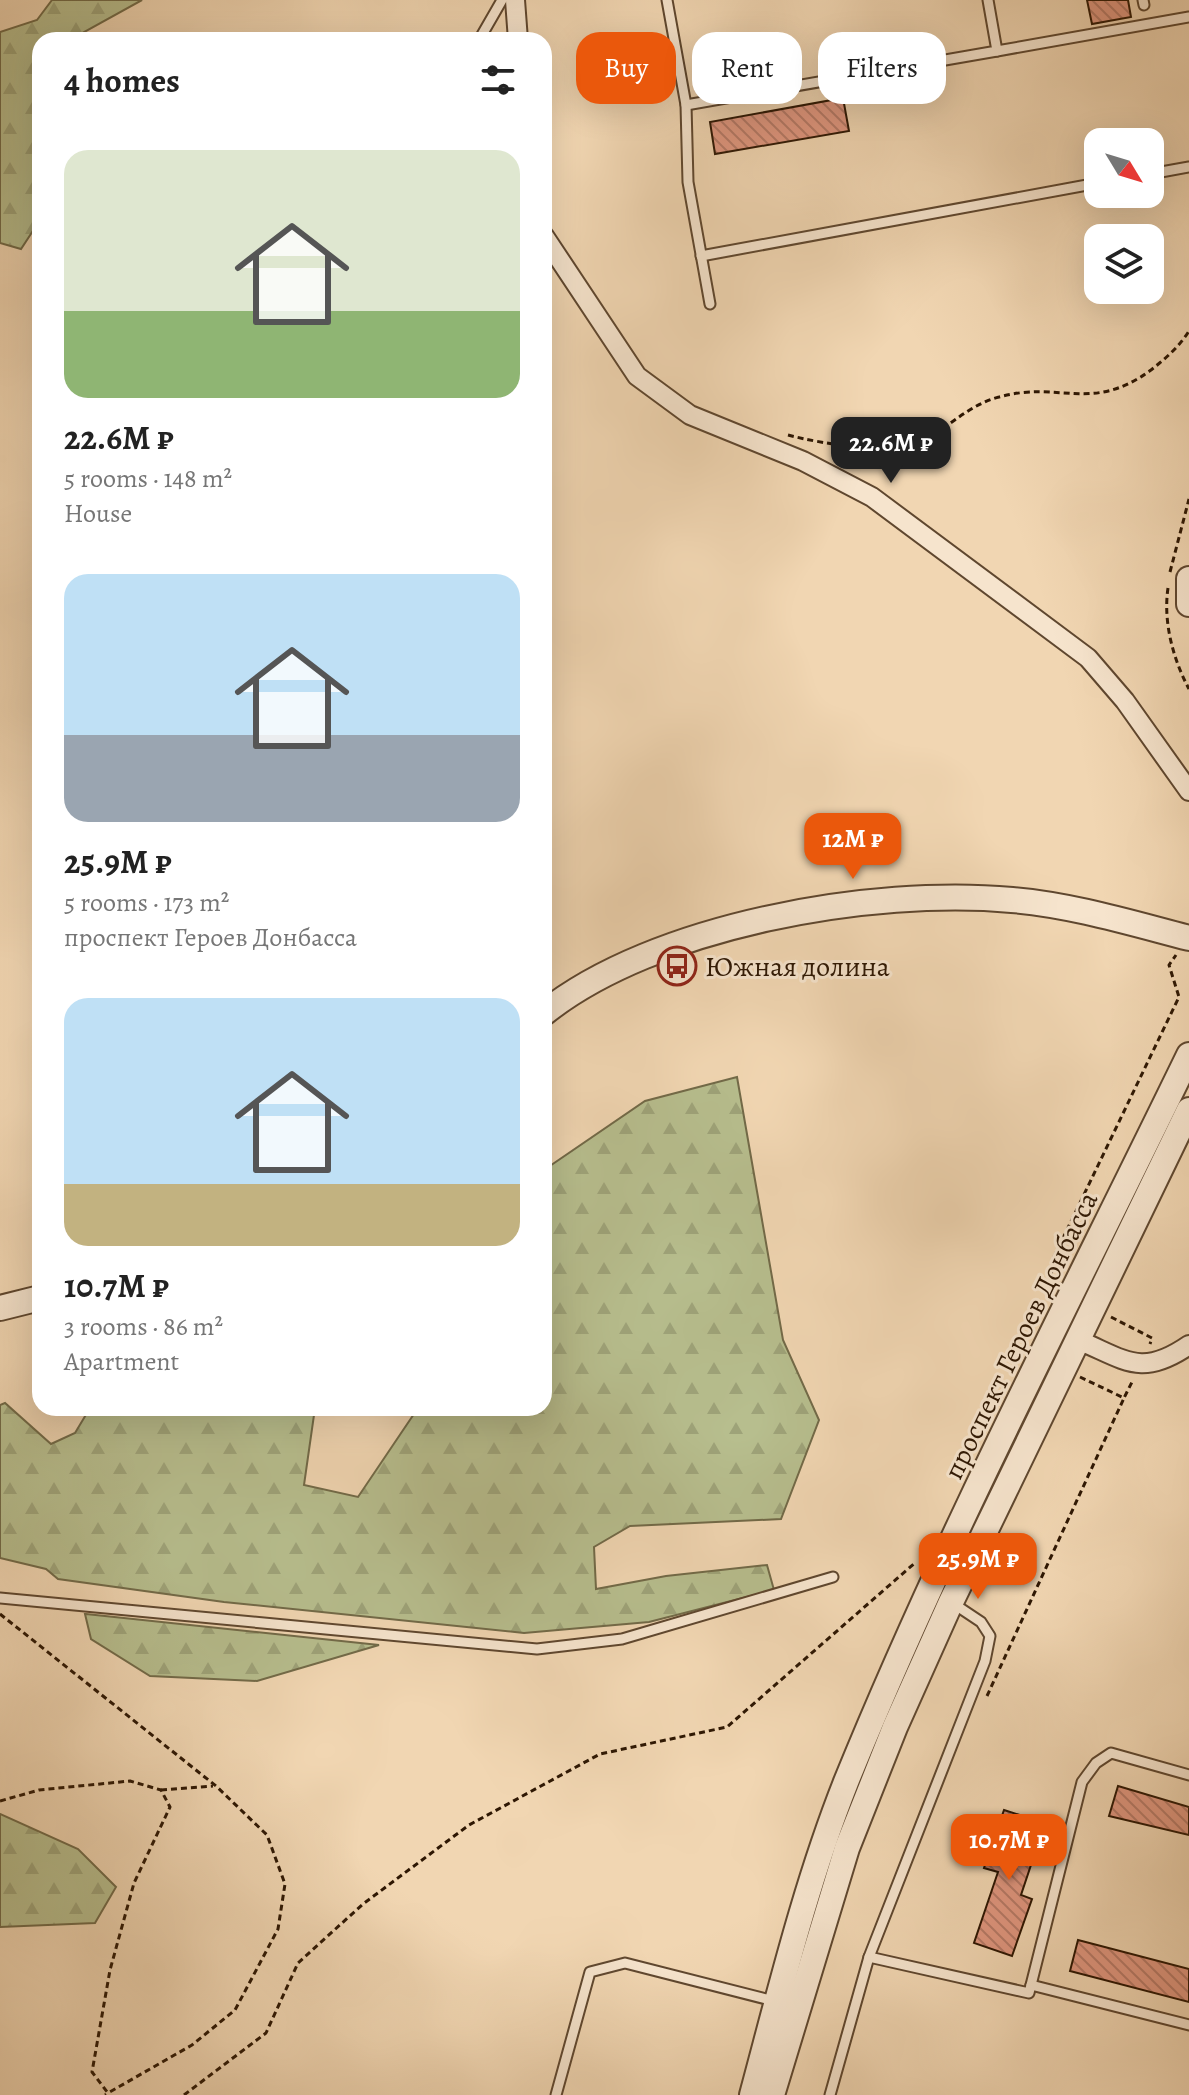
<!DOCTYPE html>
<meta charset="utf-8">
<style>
:root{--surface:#fff;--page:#f6f6f6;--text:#222;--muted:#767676;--accent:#ea580c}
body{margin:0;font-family:Alegreya,serif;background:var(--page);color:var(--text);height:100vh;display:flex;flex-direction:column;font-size:30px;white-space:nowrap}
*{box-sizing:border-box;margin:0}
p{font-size:26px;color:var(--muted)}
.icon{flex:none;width:44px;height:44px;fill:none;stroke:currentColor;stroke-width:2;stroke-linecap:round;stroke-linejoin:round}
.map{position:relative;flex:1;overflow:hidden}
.side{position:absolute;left:32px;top:32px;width:520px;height:1384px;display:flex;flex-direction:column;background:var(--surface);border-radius:24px;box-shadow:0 8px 32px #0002}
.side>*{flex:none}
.top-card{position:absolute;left:576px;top:32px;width:492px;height:72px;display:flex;gap:16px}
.needle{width:52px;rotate:128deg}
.controls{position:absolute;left:1084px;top:128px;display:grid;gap:16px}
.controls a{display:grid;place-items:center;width:80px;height:80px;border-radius:16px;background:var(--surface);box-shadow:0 8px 32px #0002;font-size:40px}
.price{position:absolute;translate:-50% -68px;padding:0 18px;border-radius:16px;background:var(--accent);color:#fff;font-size:26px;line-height:52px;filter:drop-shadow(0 2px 4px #0008)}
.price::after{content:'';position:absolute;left:50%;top:48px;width:24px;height:18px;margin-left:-12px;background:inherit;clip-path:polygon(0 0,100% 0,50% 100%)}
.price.active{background:#222;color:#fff}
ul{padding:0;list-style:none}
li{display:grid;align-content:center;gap:16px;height:424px;padding:0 32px}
li span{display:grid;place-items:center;height:248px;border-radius:24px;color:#555}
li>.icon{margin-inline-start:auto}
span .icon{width:144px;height:144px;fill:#fffc;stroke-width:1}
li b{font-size:34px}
h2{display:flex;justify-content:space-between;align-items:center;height:96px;padding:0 32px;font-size:34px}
.chip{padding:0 28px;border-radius:24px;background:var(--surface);box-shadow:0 8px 32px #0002;font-size:28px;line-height:72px}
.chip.active{background:var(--accent);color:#fff}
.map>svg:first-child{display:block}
.forest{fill:url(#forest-firs);stroke:#726a48;stroke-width:2}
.building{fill:url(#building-back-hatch);stroke:#2e1703;stroke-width:2}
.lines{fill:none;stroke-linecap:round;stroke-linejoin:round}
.service-casing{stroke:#5f472f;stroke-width:13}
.minor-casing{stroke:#5f472f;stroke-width:22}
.tertiary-casing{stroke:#5f472f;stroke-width:28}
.path{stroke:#2e1703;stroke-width:3;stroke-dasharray:6 4;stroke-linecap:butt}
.service{stroke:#f6e4cd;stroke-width:9}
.minor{stroke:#f6e4cd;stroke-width:18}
.tertiary{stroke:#f6e4cd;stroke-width:24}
.labels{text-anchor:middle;stroke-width:6;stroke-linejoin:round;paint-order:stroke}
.poi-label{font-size:28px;fill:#2e1703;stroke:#f6e4cd;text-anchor:start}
.street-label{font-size:28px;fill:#2e1703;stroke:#f6e4cd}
</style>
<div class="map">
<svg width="1189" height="2095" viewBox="0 0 1189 2095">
<defs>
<pattern id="forest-firs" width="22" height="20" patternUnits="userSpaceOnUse" patternTransform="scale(2)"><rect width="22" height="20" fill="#b7be8e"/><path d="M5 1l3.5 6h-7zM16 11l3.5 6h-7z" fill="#9ea379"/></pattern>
<pattern id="building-back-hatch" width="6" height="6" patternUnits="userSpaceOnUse" patternTransform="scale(2)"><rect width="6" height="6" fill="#e09780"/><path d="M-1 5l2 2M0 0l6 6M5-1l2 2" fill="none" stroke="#b67a67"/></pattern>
</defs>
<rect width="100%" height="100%" fill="#f1d6b2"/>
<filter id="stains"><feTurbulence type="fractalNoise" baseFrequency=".0025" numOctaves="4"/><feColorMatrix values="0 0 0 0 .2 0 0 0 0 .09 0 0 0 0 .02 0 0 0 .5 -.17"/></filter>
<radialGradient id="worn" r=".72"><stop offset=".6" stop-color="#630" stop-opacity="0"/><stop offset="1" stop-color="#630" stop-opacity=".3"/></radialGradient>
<!-- forest -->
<g class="forest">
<path d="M52 0H142L75 37V40H40V220L21 249 0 243V32L37 20Z"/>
<path d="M737 1077 783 1340 819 1420 781 1519 630 1526 594 1547 596 1589 666 1576 767 1565 774 1590 649 1622 524 1633 224 1602 58 1579 46 1569 0 1558V1405L5 1403 51 1444 75 1433 90 1408H315L304 1485 358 1497 418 1408H544V1170L645 1101Z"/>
<path d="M85 1614H86L379 1645 257 1681 150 1676 91 1639Z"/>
<path d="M0 1814 78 1849 116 1887 95 1923 0 1927Z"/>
</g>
<!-- building -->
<g class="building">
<path d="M1087 0H1128L1131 17 1092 24Z"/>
<path d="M843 98 849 131 715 154 710 122Z"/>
<path d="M1118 1786 1189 1807V1835L1109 1816Z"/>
<path d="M1004 1810 1045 1823 1021 1895 1032 1899 1012 1956 974 1943 998 1872 984 1868Z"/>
<path d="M1078 1940 1189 1969V2002L1070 1971Z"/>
</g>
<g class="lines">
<!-- service casing -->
<g class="service-casing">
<g id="service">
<path d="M667 0 686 105 688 182 710 304"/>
<path d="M1143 0 1144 5"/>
<path d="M479 40 502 0"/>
<path d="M997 51 1189 17"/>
<path d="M686 105 997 51 988 0"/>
<path d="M1150 174 1189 167"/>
<path d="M701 256 1098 183"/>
<path d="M0 1598 537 1649 622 1639 833 1577"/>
<path d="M869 1957 1029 1993 1082 1782 1096 1763 1111 1753 1189 1775"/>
<path d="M1031 1985 1189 2025"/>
<path d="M556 2095 590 1972 625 1963 774 2001"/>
<path d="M830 2095 869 1957 985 1661 990 1636 981 1622 954 1604"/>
</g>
</g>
<!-- minor casing -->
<g class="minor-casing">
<g id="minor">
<path d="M515 0 518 40"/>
<path d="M544 236 637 376 690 415 803 461 872 497 1088 658 1125 701 1189 791"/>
<path d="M1078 1340C1126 1360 1141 1378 1189 1345"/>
</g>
</g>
<!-- tertiary casing -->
<g class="tertiary-casing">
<g id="tertiary">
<path d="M1189 579V604"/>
<path d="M544 1013C654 925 873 887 1012 900 1072 905 1131 923 1189 938"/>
<path d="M0 1308 40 1298"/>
<path d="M752 2095C780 1991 806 1883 846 1782 947 1534 1072 1296 1189 1055"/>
<path d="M772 2095 847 1848 895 1727 951 1602 1189 1110"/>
</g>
</g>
<!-- path -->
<g class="path">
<path d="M788 435C822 444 895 456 926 439 951 425 971 404 999 397 1060 380 1091 414 1151 370 1165 359 1179 347 1189 331"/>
<path d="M1170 572 1189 499"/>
<path d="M1168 588C1163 622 1173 659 1189 689"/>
<path d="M1051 1287 1052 1261 1179 997 1169 965 1176 955"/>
<path d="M1111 1317 1152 1338 1150 1344"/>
<path d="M1080 1377 1124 1398 1133 1380"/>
<path d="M0 1614 216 1786 267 1835 285 1884 278 1929 235 2010 192 2045 108 2093"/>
<path d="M987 1696 1124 1398"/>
<path d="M161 1790 213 1786"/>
<path d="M0 1801 39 1790 130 1781 161 1790 170 1807 134 1883 110 1970 92 2072 108 2093 105 2095"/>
<path d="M184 2095 266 2033 298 1963 363 1904 469 1825 600 1754 727 1727 916 1562"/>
</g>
<!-- service -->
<use href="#service" class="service"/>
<!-- minor -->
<use href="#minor" class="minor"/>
<!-- tertiary -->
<use href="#tertiary" class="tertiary"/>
</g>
<!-- icons -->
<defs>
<g id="bus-ring" transform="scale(2)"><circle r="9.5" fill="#f6e4cd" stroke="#8f2418" stroke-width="1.5"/><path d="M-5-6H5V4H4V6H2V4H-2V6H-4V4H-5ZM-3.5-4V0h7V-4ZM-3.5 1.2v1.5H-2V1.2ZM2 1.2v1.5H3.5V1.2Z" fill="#8f2418"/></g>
</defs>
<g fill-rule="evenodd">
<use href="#bus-ring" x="677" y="966"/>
</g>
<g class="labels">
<!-- poi labels -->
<g class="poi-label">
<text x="705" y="976">Южная долина</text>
</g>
<!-- street labels -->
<g class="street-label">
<text transform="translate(1020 1335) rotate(-64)" y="10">проспект Героев Донбасса</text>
</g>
</g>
<rect width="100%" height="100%" filter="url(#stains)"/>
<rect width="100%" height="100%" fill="url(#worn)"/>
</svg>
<div class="controls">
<a><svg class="needle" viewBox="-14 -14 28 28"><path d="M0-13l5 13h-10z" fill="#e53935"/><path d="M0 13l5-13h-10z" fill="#767676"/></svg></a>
<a><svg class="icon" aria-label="layers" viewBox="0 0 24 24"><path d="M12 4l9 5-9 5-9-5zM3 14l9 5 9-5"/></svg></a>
</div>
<b class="price active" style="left:891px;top:485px">22.6M ₽</b>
<b class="price" style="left:853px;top:881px">12M ₽</b>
<b class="price" style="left:978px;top:1601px">25.9M ₽</b>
<b class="price" style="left:1009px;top:1882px">10.7M ₽</b>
<div class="top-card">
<a class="chip active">Buy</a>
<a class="chip">Rent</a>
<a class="chip">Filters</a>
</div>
<section class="side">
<h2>4 homes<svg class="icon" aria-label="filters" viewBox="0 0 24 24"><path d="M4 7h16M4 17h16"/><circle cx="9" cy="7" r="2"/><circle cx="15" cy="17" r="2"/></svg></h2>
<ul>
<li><span style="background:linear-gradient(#dfe7d0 65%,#8fb573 0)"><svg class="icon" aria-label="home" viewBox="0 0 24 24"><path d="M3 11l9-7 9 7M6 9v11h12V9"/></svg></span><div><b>22.6M ₽</b><p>5 rooms · 148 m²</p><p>House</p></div></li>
<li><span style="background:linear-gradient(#bfe0f5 65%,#9aa5b1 0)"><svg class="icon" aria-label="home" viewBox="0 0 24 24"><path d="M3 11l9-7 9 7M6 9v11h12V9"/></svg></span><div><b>25.9M ₽</b><p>5 rooms · 173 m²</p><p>проспект Героев Донбасса</p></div></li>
<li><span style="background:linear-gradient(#bfe0f5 75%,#c2b280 0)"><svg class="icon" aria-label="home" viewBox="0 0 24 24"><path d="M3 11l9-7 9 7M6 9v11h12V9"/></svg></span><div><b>10.7M ₽</b><p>3 rooms · 86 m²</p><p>Apartment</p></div></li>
</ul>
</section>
</div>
